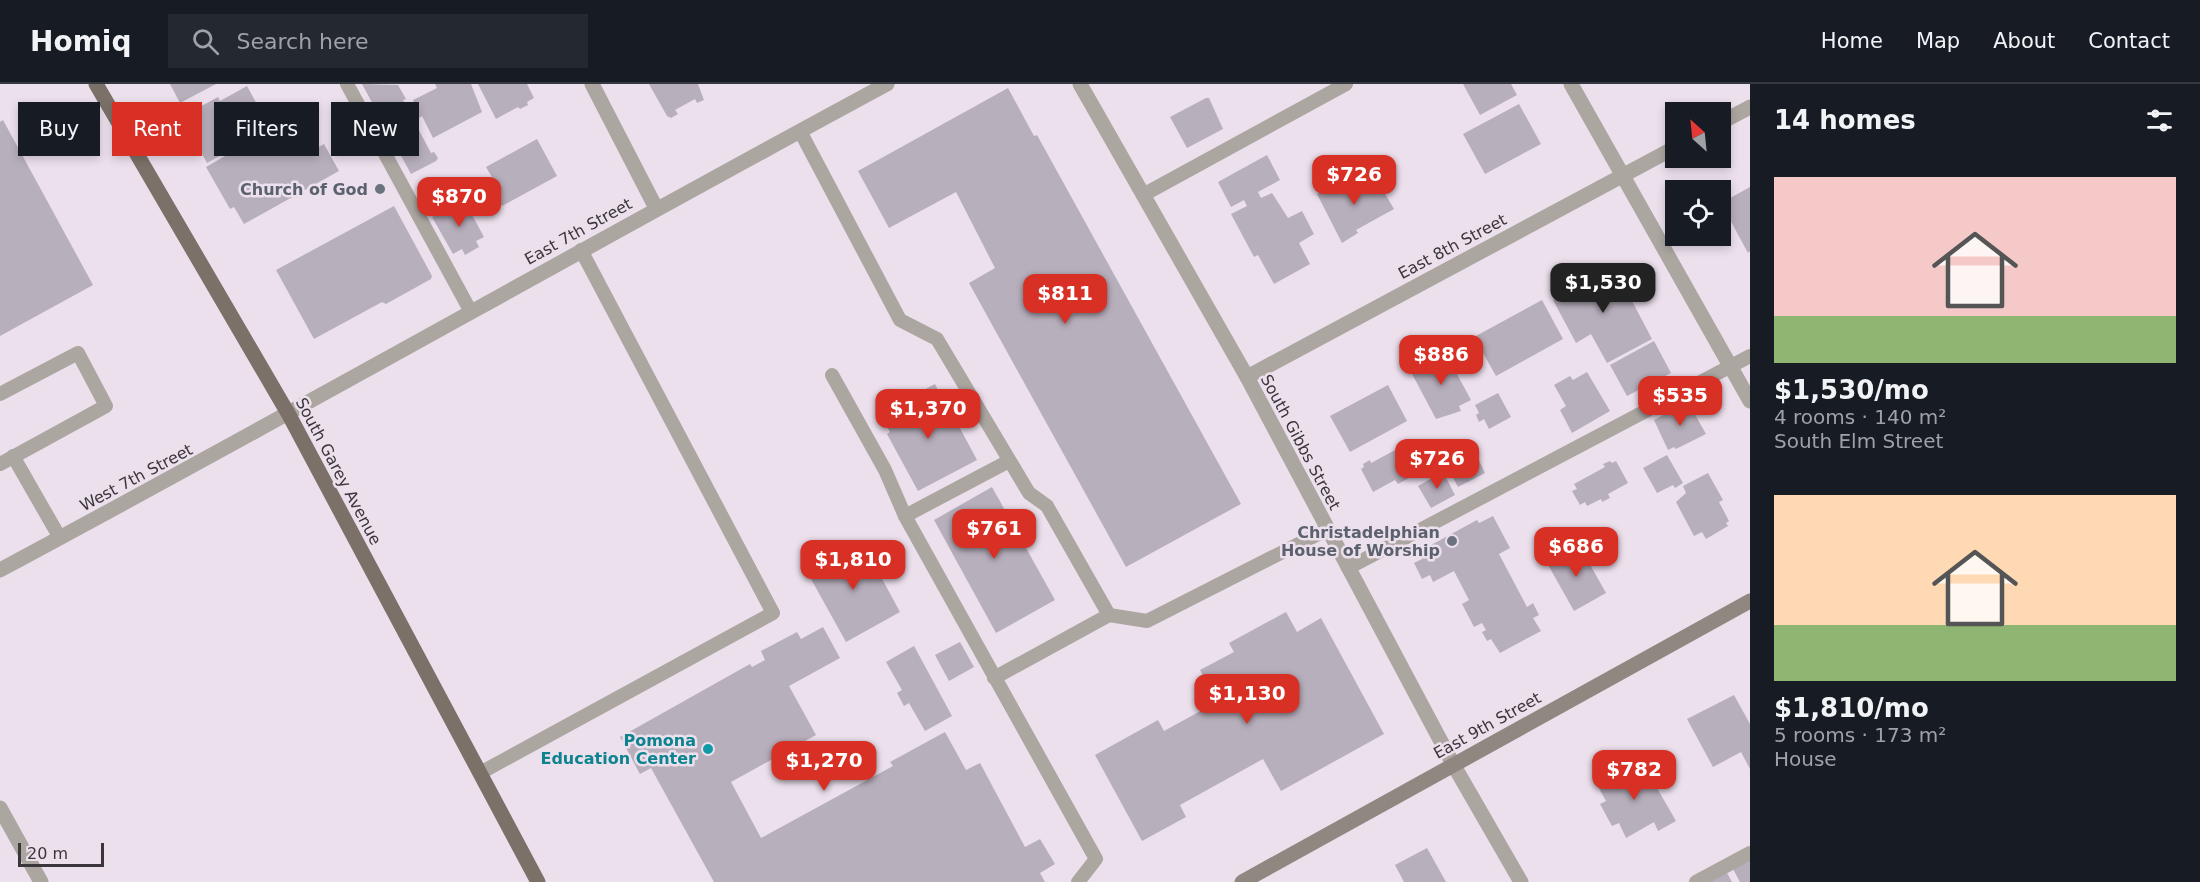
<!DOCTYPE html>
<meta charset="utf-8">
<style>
:root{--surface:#171b24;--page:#242831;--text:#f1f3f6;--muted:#9ea1a6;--line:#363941;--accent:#d93025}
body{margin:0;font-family:"DejaVu Sans",sans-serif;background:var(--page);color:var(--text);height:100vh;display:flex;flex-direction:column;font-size:22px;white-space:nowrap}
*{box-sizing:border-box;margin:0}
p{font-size:20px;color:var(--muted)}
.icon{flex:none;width:33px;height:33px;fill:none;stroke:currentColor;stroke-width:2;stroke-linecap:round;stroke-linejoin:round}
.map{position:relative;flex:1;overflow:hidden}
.sheet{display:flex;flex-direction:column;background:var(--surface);width:450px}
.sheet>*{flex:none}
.guide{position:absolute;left:18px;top:18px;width:570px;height:54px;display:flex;gap:12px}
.needle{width:39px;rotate:333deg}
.buttons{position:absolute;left:1665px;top:18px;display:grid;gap:12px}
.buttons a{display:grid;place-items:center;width:66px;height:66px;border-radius:0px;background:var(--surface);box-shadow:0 3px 9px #0003;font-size:30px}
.scale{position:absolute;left:18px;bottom:15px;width:86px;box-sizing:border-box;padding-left:6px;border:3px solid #3a363b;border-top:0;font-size:16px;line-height:21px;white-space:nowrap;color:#3a363b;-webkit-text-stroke:4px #ece0ed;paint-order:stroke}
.price{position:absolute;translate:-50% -51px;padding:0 14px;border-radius:12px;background:var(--accent);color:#fff;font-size:20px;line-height:39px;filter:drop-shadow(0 2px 3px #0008)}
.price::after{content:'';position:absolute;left:50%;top:36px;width:18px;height:14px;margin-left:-9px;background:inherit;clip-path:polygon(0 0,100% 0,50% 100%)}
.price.selected{background:#222;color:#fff}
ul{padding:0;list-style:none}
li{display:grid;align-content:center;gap:12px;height:318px;padding:0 24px}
li span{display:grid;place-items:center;height:186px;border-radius:0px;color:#555}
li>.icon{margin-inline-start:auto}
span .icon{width:108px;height:108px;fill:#fffc;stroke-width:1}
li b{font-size:26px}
h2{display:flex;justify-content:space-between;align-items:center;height:72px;padding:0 24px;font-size:26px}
.tag{padding:0 21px;border-radius:0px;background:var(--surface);box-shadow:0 3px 9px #0003;font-size:21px;line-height:54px}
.tag.selected{background:var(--accent);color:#fff}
header{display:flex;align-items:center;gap:36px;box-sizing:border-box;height:84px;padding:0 30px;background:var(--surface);border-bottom:2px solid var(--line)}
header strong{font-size:28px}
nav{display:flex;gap:33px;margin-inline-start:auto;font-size:21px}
.search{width:420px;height:54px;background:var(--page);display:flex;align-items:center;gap:15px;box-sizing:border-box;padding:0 21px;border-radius:0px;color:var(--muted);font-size:22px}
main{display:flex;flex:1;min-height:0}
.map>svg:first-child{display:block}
.building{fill:#b8afbc}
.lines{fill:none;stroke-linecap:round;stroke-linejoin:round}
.lane{stroke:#aca6a1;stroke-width:14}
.street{stroke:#aca6a1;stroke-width:15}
.secondary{stroke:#908780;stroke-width:15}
.primary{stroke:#7c7169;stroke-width:15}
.worship-dot{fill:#6b7280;stroke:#ece0ed;stroke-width:2}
.culture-dot{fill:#0f9aa8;stroke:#ece0ed;stroke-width:2}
.labels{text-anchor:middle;stroke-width:5;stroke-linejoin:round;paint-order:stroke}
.worship-label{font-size:16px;font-weight:bold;fill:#5b616d;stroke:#ece0ed;text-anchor:end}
.street-label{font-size:16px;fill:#3a363b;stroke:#ece0ed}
.culture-label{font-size:16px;font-weight:bold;fill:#0d838f;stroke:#ece0ed;text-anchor:end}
</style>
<header>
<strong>Homiq</strong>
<div class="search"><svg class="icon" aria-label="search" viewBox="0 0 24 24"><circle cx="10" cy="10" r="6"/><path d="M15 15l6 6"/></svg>Search here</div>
<nav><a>Home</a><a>Map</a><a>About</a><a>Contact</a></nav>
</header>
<main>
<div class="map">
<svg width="1750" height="798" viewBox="0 0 1750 798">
<rect width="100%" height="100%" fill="#ece0ed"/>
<!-- building -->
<g class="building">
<path d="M170 0H216L180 19Z"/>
<path d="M362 0 398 1 406 15 403 16 431 69 434 68 438 74 436 77 411 90Z"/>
<path d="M435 0H471L482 28 433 54 422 32 419 34 413 16 437 4Z"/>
<path d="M478 0H527L534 14 527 18 528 21 520 25 518 23 496 35Z"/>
<path d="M649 0H698L704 16 697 19 695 15 675 26 678 30 671 34 667 32Z"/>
<path d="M1463 0H1511L1517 11 1480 31Z"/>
<path d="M247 2 270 44 207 79 181 33 218 13 220 17Z"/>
<path d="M1008 4 1034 52 1037 51 1241 420 1126 483 969 199 995 184 956 108 889 144 858 87Z"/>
<path d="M1206 14H1209L1223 45 1187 64 1170 33Z"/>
<path d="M1519 20 1541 60 1485 90 1463 50Z"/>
<path d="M3 36 93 201 0 252V38Z"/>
<path d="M288 36 306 70 324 60 339 87 244 140 234 123 230 125 206 83Z"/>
<path d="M537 55 557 92 502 122 492 105 497 102 486 83Z"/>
<path d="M1267 71 1280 96 1258 108 1261 114 1272 109 1288 134 1302 127 1314 150 1299 159 1310 180 1274 200 1258 171 1254 173 1231 130 1247 122 1244 116 1231 123 1218 98Z"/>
<path d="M1350 92 1358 107 1377 96 1394 125 1356 146 1358 149 1342 159 1317 110Z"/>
<path d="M1750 103V167L1748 169 1721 119Z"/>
<path d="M464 116 484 153 476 157 479 163 465 171 462 165 453 170 432 133Z"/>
<path d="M394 122 432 192 431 195 386 220 382 218 314 255 276 186Z"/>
<path d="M1612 179 1652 255 1607 279 1591 250 1576 259 1553 216 1568 208 1566 204Z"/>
<path d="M1542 216 1563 255 1496 292 1474 253Z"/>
<path d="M1654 257 1671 289 1627 312 1610 281Z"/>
<path d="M1445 268 1471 316 1459 322 1461 327 1436 335 1410 286Z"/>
<path d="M1587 288 1610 327 1572 349 1560 326 1566 322 1554 301 1570 292 1573 296Z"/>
<path d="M935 300 940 310 908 327 912 336 946 318 977 376 918 407 887 350 890 348 880 329Z"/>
<path d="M1388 301 1407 337 1350 368 1330 332Z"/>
<path d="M1498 309 1511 333 1489 345 1484 335 1479 338 1476 331 1479 329 1475 321Z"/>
<path d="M1688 318 1706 350 1676 365 1674 363 1668 366 1654 336Z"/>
<path d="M1399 364 1412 386 1406 390 1409 394 1398 400 1395 396 1373 408 1361 385 1364 383 1363 380 1370 376 1371 379Z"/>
<path d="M1473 364 1485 389 1458 403 1442 373 1458 365 1461 371Z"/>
<path d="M1667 371 1683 399 1675 404 1673 401 1657 409 1643 384Z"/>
<path d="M1610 377 1612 379 1616 377 1628 399 1608 410 1610 414 1602 418 1601 415 1587 422 1585 418 1580 421 1572 407 1577 405 1574 400 1605 383 1603 380Z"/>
<path d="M1443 388 1455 411 1431 424 1418 402Z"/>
<path d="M1708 389 1723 416 1719 418 1729 437 1726 439 1728 442 1706 455 1702 448 1694 452 1676 418 1686 409 1683 402Z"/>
<path d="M992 403 1055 516 996 549 934 436Z"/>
<path d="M1493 432 1510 464 1499 470 1527 523 1533 519 1539 531 1533 534 1541 547 1500 569 1491 555 1487 557 1482 548 1486 546 1482 539 1474 543 1462 520 1469 516 1454 487 1433 498 1430 491 1422 495 1414 479 1422 475 1418 468 1477 436 1479 439Z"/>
<path d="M861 456 900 528 846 558 806 486Z"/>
<path d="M1579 461 1606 509 1574 527 1547 479Z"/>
<path d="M1286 528 1297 548 1321 534 1384 650 1281 707 1263 675 1180 721 1186 733 1142 757 1095 671 1158 636 1164 647 1217 618 1200 586 1234 568 1229 559Z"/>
<path d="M823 543 840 574 789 602 816 651 731 698 761 754 893 682 890 678 945 648 966 686 980 679 1025 763 1040 755 1055 780 1040 789 1045 798H714L651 684 640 690 620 653 750 580 752 583 765 576 761 567 797 548 801 555Z"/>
<path d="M960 558 974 583 949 597 935 571Z"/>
<path d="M914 562 952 632 925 647 909 619 904 622 897 609 902 606 886 578Z"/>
<path d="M1734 611 1750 640V685L1741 668 1713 683 1687 635Z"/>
<path d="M1642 678 1676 737 1658 747 1654 738 1626 754 1619 739 1612 742 1600 720 1606 717 1596 699 1619 687 1621 691Z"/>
<path d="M1427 764 1446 798H1404L1395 781Z"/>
<path d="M1750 776V798H1740L1733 785Z"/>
<path d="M1726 787 1732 798H1705Z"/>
</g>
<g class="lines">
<!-- lane -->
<g class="lane">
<path d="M347 0 471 228"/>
<path d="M800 47 900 236 937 255 1029 409 1047 422 1109 531"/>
<path d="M1143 111 1346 0"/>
<path d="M832 291 885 386 905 432 1096 775 1078 798"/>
<path d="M0 310 78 269 106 322 0 380"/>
<path d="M13 372 60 454"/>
<path d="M905 432 1009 377"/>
<path d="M1348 484 1750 272"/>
<path d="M994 594 1109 531 1147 537 1328 445"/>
<path d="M480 689 773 529 581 166"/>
<path d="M1696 798 1750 769"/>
</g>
<!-- street -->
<g class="street">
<path d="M592 0 656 124"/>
<path d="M1080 0 1247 293 1453 680 1521 798"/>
<path d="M1571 0 1750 317"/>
<path d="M1720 39 1750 23"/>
<path d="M1247 293 1676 63"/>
<path d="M0 486C297 327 590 160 887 0"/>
<path d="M0 724 41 798"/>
</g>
<!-- secondary -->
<path class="secondary" d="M1242 798 1750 517"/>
<!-- primary -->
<path class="primary" d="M96 0 289 331 538 798"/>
</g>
<!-- markers -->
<g class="worship-dot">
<circle cx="380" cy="105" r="6"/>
<circle cx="1452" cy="457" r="6"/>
</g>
<circle class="culture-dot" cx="708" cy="665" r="6"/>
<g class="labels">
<!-- worship labels -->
<g class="worship-label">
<text x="368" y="111">Church of God</text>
<text x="1440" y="454">Christadelphian<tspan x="1440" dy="18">House of Worship</tspan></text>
</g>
<!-- street labels -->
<g class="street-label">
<text transform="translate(578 147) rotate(-29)" y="6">East 7th Street</text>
<text transform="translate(1452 162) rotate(-28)" y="6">East 8th Street</text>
<text transform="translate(1301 358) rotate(62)" y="6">South Gibbs Street</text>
<text transform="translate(339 387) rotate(62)" y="6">South Garey Avenue</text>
<text transform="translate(136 393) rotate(-28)" y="6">West 7th Street</text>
<text transform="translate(1487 641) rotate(-29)" y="6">East 9th Street</text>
</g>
<!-- culture labels -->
<g class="culture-label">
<text x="696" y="662">Pomona<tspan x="696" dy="18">Education Center</tspan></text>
</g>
</g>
</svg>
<div class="buttons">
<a><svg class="needle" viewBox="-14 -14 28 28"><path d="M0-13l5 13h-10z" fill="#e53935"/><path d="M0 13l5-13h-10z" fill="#9ea1a6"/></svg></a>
<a><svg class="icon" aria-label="locate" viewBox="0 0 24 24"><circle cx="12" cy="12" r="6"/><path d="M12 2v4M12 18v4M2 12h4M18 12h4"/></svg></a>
</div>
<div class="scale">20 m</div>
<b class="price" style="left:1354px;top:122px">$726</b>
<b class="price" style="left:459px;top:144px">$870</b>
<b class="price selected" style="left:1603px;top:230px">$1,530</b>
<b class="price" style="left:1065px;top:241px">$811</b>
<b class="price" style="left:1441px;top:302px">$886</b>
<b class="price" style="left:1680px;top:343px">$535</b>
<b class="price" style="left:928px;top:356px">$1,370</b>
<b class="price" style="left:1437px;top:406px">$726</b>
<b class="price" style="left:994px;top:476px">$761</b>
<b class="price" style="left:1576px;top:494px">$686</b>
<b class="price" style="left:853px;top:507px">$1,810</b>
<b class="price" style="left:1247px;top:641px">$1,130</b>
<b class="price" style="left:824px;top:708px">$1,270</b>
<b class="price" style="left:1634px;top:717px">$782</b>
<div class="guide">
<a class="tag">Buy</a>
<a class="tag selected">Rent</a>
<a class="tag">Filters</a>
<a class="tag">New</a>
</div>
</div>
<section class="sheet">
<h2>14 homes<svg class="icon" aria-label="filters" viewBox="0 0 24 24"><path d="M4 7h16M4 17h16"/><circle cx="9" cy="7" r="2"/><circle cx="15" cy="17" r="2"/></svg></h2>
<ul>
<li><span style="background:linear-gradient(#f6c9c9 75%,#8fb573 0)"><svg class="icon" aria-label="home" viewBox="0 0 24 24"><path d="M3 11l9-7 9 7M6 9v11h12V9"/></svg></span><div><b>$1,530/mo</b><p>4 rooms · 140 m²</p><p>South Elm Street</p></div></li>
<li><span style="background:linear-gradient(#ffd9b3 70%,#8fb573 0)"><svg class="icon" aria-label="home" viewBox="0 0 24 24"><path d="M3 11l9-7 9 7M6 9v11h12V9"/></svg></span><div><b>$1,810/mo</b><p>5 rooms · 173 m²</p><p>House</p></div></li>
</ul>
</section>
</main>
